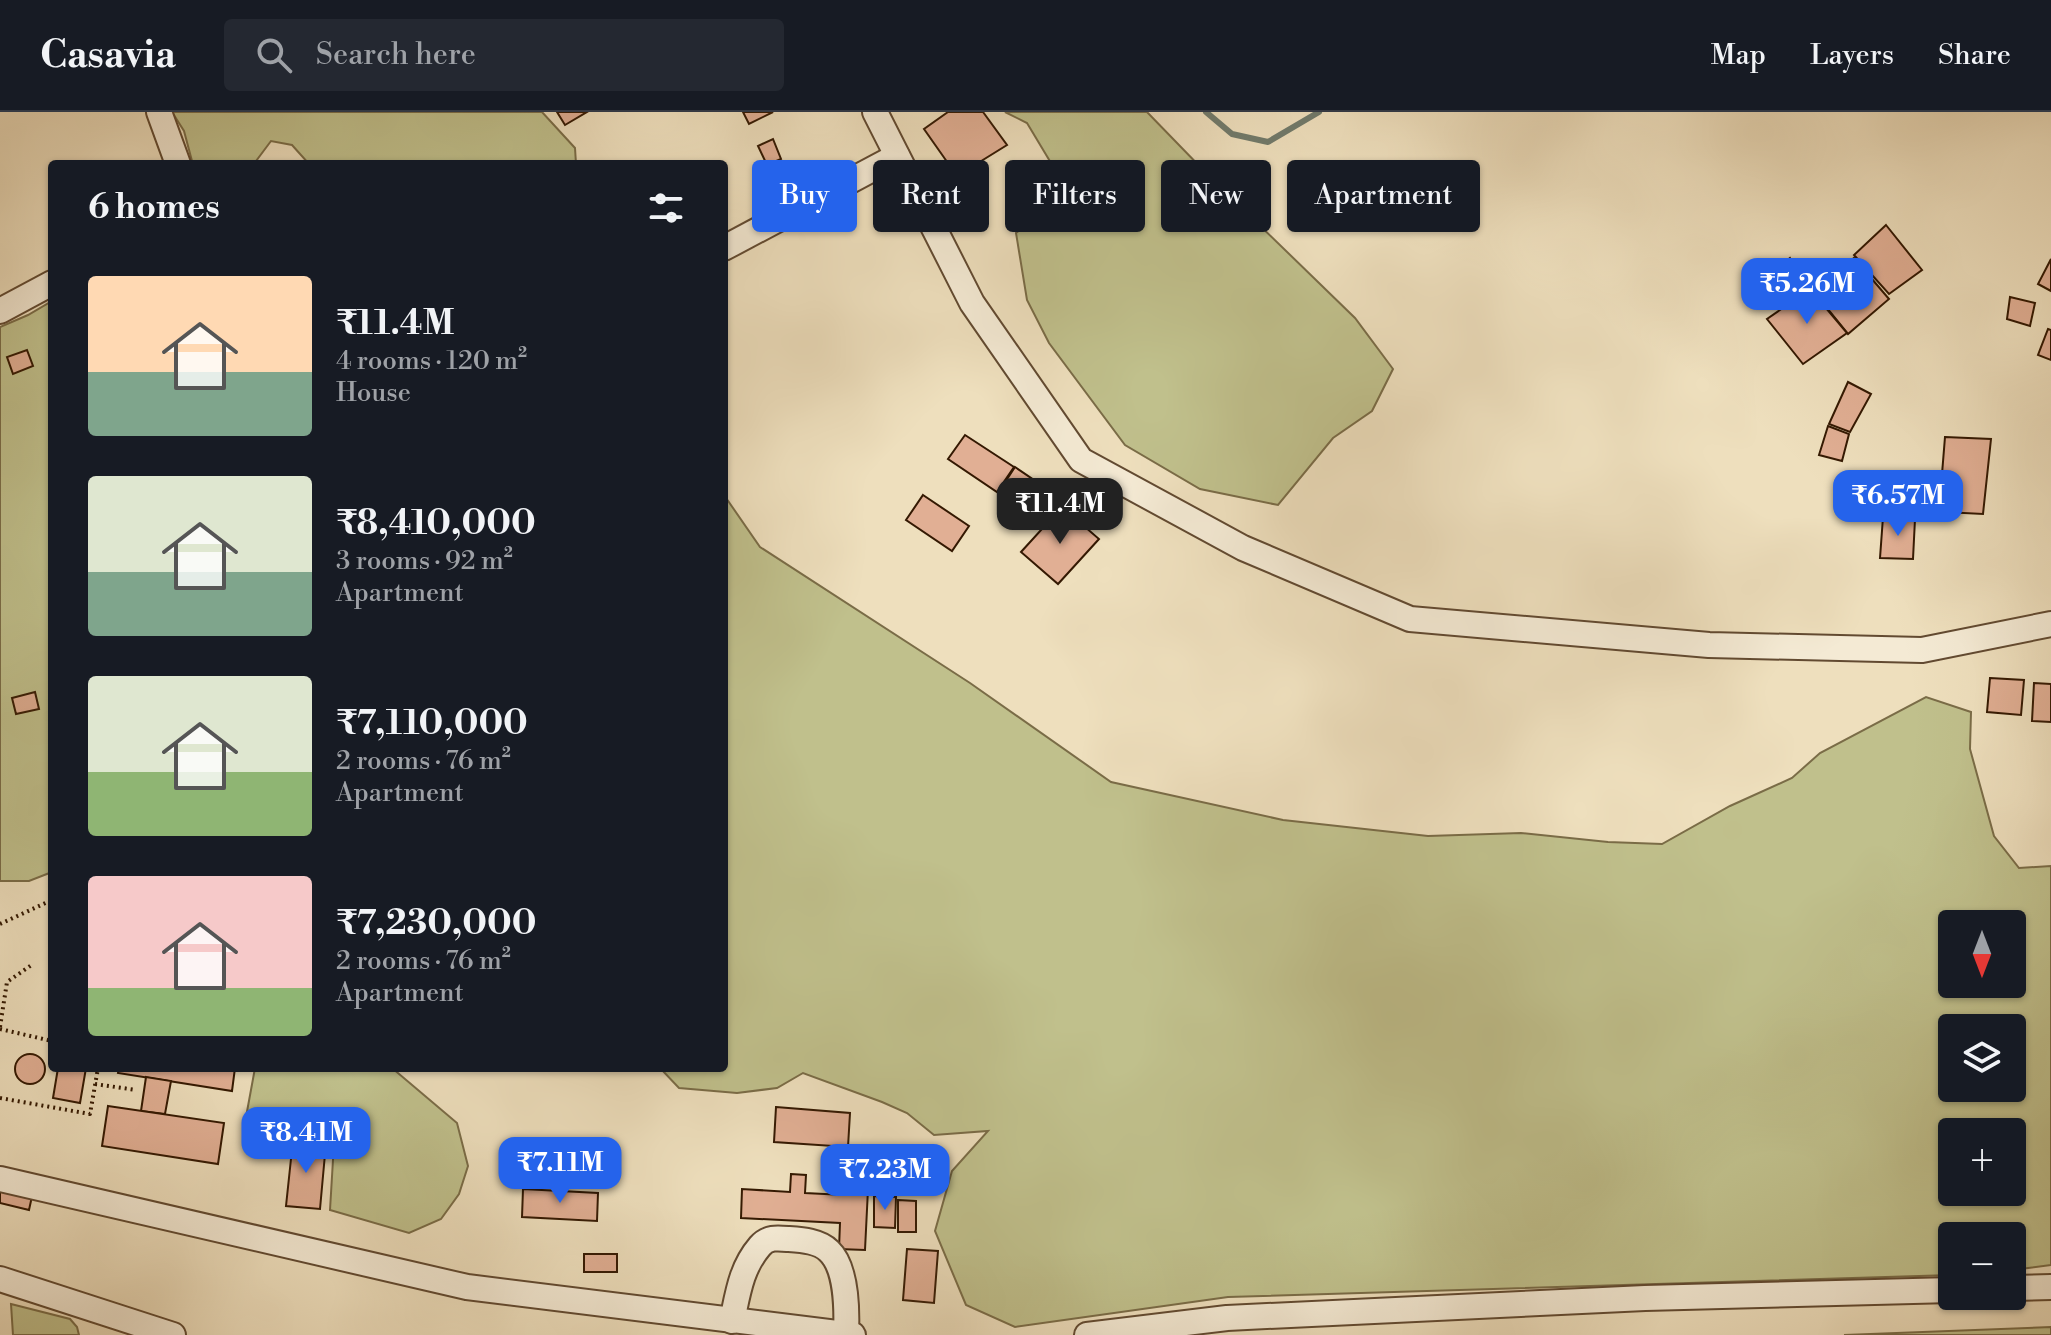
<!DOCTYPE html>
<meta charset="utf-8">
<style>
:root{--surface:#171b24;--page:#242831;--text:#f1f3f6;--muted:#9ea1a6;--line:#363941;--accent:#2563eb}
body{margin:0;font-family:"Libre Bodoni",serif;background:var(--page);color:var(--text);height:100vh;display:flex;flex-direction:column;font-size:30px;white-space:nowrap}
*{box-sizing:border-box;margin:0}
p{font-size:26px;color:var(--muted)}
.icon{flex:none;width:44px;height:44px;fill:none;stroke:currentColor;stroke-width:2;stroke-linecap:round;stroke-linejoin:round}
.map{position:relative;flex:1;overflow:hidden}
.sheet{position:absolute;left:48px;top:48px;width:680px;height:912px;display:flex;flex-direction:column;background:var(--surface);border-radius:8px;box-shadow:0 2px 6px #0004}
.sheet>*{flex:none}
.guide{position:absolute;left:752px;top:48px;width:760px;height:72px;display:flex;gap:16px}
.needle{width:52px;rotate:180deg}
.tools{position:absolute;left:1938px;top:798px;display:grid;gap:16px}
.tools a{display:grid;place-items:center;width:88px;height:88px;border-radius:8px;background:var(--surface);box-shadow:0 2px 6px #0004;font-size:40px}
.price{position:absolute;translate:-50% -68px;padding:0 18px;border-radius:16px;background:var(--accent);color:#fff;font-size:26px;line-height:52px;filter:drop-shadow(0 2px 4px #0008)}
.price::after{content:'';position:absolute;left:50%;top:48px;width:24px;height:18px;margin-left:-12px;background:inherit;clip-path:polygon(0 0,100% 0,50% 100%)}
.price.active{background:#222;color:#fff}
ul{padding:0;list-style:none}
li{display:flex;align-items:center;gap:24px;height:200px;padding:0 40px}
li span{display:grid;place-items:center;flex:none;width:224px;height:160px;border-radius:8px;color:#555}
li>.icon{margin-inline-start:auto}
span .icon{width:96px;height:96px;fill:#fffc;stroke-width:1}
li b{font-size:34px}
h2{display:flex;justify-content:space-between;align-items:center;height:96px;padding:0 40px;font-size:34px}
.tag{padding:0 28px;border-radius:8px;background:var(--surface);box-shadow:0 2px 6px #0004;font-size:28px;line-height:72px}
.tag.active{background:var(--accent);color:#fff}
header{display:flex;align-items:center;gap:48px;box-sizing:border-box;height:112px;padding:0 40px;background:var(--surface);border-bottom:2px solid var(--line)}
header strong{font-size:38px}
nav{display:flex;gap:44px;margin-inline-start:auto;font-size:28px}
.search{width:560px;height:72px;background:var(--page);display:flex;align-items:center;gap:20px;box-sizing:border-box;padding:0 28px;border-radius:8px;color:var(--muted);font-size:30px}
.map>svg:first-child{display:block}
.green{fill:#c0c08c;stroke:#7a6c47;stroke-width:2;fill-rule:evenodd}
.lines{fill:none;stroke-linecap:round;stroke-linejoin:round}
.stream{stroke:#717b6c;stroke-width:6}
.building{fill:#e1af94;stroke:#341902;stroke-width:2}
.minor-casing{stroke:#624a31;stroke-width:28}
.path{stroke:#341902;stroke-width:4;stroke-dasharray:2 4;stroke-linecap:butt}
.minor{stroke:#f4ead4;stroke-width:24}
</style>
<header>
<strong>Casavia</strong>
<div class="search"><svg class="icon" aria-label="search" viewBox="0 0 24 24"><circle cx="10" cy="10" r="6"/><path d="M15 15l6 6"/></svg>Search here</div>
<nav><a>Map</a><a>Layers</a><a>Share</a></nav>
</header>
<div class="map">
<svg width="2051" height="1223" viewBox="0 0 2051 1223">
<rect width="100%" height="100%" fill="#eedfbd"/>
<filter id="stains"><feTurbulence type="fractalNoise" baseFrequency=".0025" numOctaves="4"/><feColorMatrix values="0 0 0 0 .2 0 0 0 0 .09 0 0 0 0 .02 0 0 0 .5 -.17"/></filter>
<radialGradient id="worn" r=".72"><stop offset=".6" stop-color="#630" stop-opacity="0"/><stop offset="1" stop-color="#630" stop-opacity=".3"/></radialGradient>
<!-- green -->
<g class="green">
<path d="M172 0H542L575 36 576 52H309L292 33 271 29 256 49 252 52H197L192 49 184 19Z"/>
<path d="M1005 0H1147L1210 65 1355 206 1393 257 1372 299 1333 326 1278 393 1200 377 1125 333 1049 231 1027 188 1016 121 1047 97 1054 56 1027 11Z"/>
<path d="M52 189V760L29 769H0V215L28 203Z"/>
<path d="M724 383 760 435 970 571 1111 670 1283 708 1428 724 1521 721 1608 730 1662 732 1730 694 1792 666 1820 641 1926 585 1971 600 1970 637 1994 724 2019 756 2051 754V1153L2012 1158V1124H1952V1163L1228 1185 1015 1215 966 1193 935 1119 952 1059 988 1019 934 1023 907 1001 882 990 803 961 777 976 737 981 679 976 660 956H724ZM2012 812V872H1952V812ZM1952 916H2012V976H1952ZM2012 1020V1080H1952V1020Z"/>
<path d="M255 956H392L457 1011 468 1054 459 1082 441 1107 409 1121 330 1098 334 1031 244 1016Z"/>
<path d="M11 1192 70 1207 77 1215 79 1223H13Z"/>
<path d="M2051 1215V1223H1844Z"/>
</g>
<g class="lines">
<!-- stream -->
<path class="stream" d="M1206 0 1232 22 1268 30 1319 0"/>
</g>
<!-- building -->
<g class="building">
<path d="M557 0H587L565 13Z"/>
<path d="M743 0H773L749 12Z"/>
<path d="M948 0H983L1007 33 957 64 924 17Z"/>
<path d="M773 27 781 47 767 53 758 34Z"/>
<path d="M1886 113 1922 158 1889 182 1854 143Z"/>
<path d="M1790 146 1809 172 1774 196 1756 174Z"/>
<path d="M1854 146 1889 187 1848 222 1814 180Z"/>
<path d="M2051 147V179L2038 172Z"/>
<path d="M1810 177 1847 221 1803 252 1767 207Z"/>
<path d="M2010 185 2035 191 2030 214 2007 207Z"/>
<path d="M2048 217 2051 218V248L2038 243Z"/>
<path d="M27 238 33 254 13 262 7 245Z"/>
<path d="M1848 270 1871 282 1850 320 1829 312Z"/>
<path d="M1828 314 1849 322 1842 349 1819 343Z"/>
<path d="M965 323 1014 355 997 380 948 347Z"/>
<path d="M1945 325 1991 327 1983 402 1925 399 1927 362H1942Z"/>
<path d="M1015 355 1059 385 1043 408 1000 378Z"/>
<path d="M923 383 969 414 952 439 906 408Z"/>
<path d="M1062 395 1099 427 1058 472 1021 440Z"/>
<path d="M1883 405 1915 407 1913 447 1880 446Z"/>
<path d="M1990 566 2024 568 2021 603 1987 600Z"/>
<path d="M2034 571 2051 572V610L2032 609Z"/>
<path d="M35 580 39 597 16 602 12 586Z"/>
<circle cx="30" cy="957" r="15"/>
<path d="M58 956H86L80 991 53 986Z"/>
<path d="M119 956H235L232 979 118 961Z"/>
<path d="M146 965 171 969 165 1002 141 999Z"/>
<path d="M108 994 224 1011 218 1052 102 1034Z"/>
<path d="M776 995 850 1001 848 1035 774 1030Z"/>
<path d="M293 1028 326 1031 320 1097 286 1094Z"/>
<path d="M0 1057 36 1066 29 1098 0 1091Z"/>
<path d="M791 1062 806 1063 805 1081 844 1083 843 1076 868 1077 865 1138 839 1137 840 1111 741 1106 742 1077 790 1080Z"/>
<path d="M840 1063H893L892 1075H840Z"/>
<path d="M523 1077 598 1081 597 1109 522 1105Z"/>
<path d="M874 1084 896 1085 895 1116 874 1115Z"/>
<path d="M898 1088 916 1089V1120H898Z"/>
<path d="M907 1137 938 1139 934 1191 903 1188Z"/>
<rect x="584" y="1142" width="33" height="18"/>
</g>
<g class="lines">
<!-- minor casing -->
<g class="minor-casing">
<g id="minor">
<path d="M159 0 178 52"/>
<path d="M875 0 972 191 1081 348 1243 436 1410 507 1709 533 1922 538 2051 512"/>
<path d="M724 136 897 44"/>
<path d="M0 199 52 171"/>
<path d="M0 1067 467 1175 853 1223"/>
<path d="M0 1167 173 1223"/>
<path d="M2012 1176 2051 1175"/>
<path d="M732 1209C738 1181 741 1156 760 1134 768 1125 777 1126 788 1127 802 1128 819 1129 829 1139 847 1156 847 1199 846 1222"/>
<path d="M1087 1223 1227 1206 1645 1186 1952 1178"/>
</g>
</g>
<!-- path -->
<g class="path">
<path d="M0 812 52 788"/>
<path d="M0 915 7 870 33 852"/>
<path d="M0 917 52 929"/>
<path d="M95 972 136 978"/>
<path d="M0 986 90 1002 98 956"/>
</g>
<!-- minor -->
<use href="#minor" class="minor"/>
</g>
<rect width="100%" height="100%" filter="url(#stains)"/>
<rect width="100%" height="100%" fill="url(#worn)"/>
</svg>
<div class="tools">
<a><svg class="needle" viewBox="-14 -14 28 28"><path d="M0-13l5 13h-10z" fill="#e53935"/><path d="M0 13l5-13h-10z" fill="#9ea1a6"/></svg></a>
<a><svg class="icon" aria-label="layers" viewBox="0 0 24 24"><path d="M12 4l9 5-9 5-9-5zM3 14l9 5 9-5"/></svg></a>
<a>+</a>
<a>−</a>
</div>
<b class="price" style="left:1807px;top:214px">₹5.26M</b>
<b class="price" style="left:1898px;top:426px">₹6.57M</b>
<b class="price active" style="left:1060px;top:434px">₹11.4M</b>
<b class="price" style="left:306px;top:1063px">₹8.41M</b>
<b class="price" style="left:560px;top:1093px">₹7.11M</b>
<b class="price" style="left:885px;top:1100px">₹7.23M</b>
<div class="guide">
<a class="tag active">Buy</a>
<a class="tag">Rent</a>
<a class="tag">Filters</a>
<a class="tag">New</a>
<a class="tag">Apartment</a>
</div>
<section class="sheet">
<h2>6 homes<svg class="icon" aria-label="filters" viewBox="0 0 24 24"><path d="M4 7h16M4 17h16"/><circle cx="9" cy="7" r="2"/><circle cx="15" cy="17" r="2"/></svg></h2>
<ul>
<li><span style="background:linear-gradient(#ffd9b3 60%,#7fa58c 0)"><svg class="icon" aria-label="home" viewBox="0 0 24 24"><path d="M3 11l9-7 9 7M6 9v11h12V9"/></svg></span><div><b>₹11.4M</b><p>4 rooms · 120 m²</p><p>House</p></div></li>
<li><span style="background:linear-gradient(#dfe7d0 60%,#7fa58c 0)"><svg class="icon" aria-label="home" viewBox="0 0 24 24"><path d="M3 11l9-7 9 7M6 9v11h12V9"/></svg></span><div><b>₹8,410,000</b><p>3 rooms · 92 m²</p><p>Apartment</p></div></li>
<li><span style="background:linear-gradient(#dfe7d0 60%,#8fb573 0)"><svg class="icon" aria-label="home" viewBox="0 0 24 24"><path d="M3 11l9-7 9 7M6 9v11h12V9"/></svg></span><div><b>₹7,110,000</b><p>2 rooms · 76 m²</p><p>Apartment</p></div></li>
<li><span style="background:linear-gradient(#f6c9c9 70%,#8fb573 0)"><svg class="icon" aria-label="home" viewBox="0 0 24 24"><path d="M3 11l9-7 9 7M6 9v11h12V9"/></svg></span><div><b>₹7,230,000</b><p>2 rooms · 76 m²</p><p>Apartment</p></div></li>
</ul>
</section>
</div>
